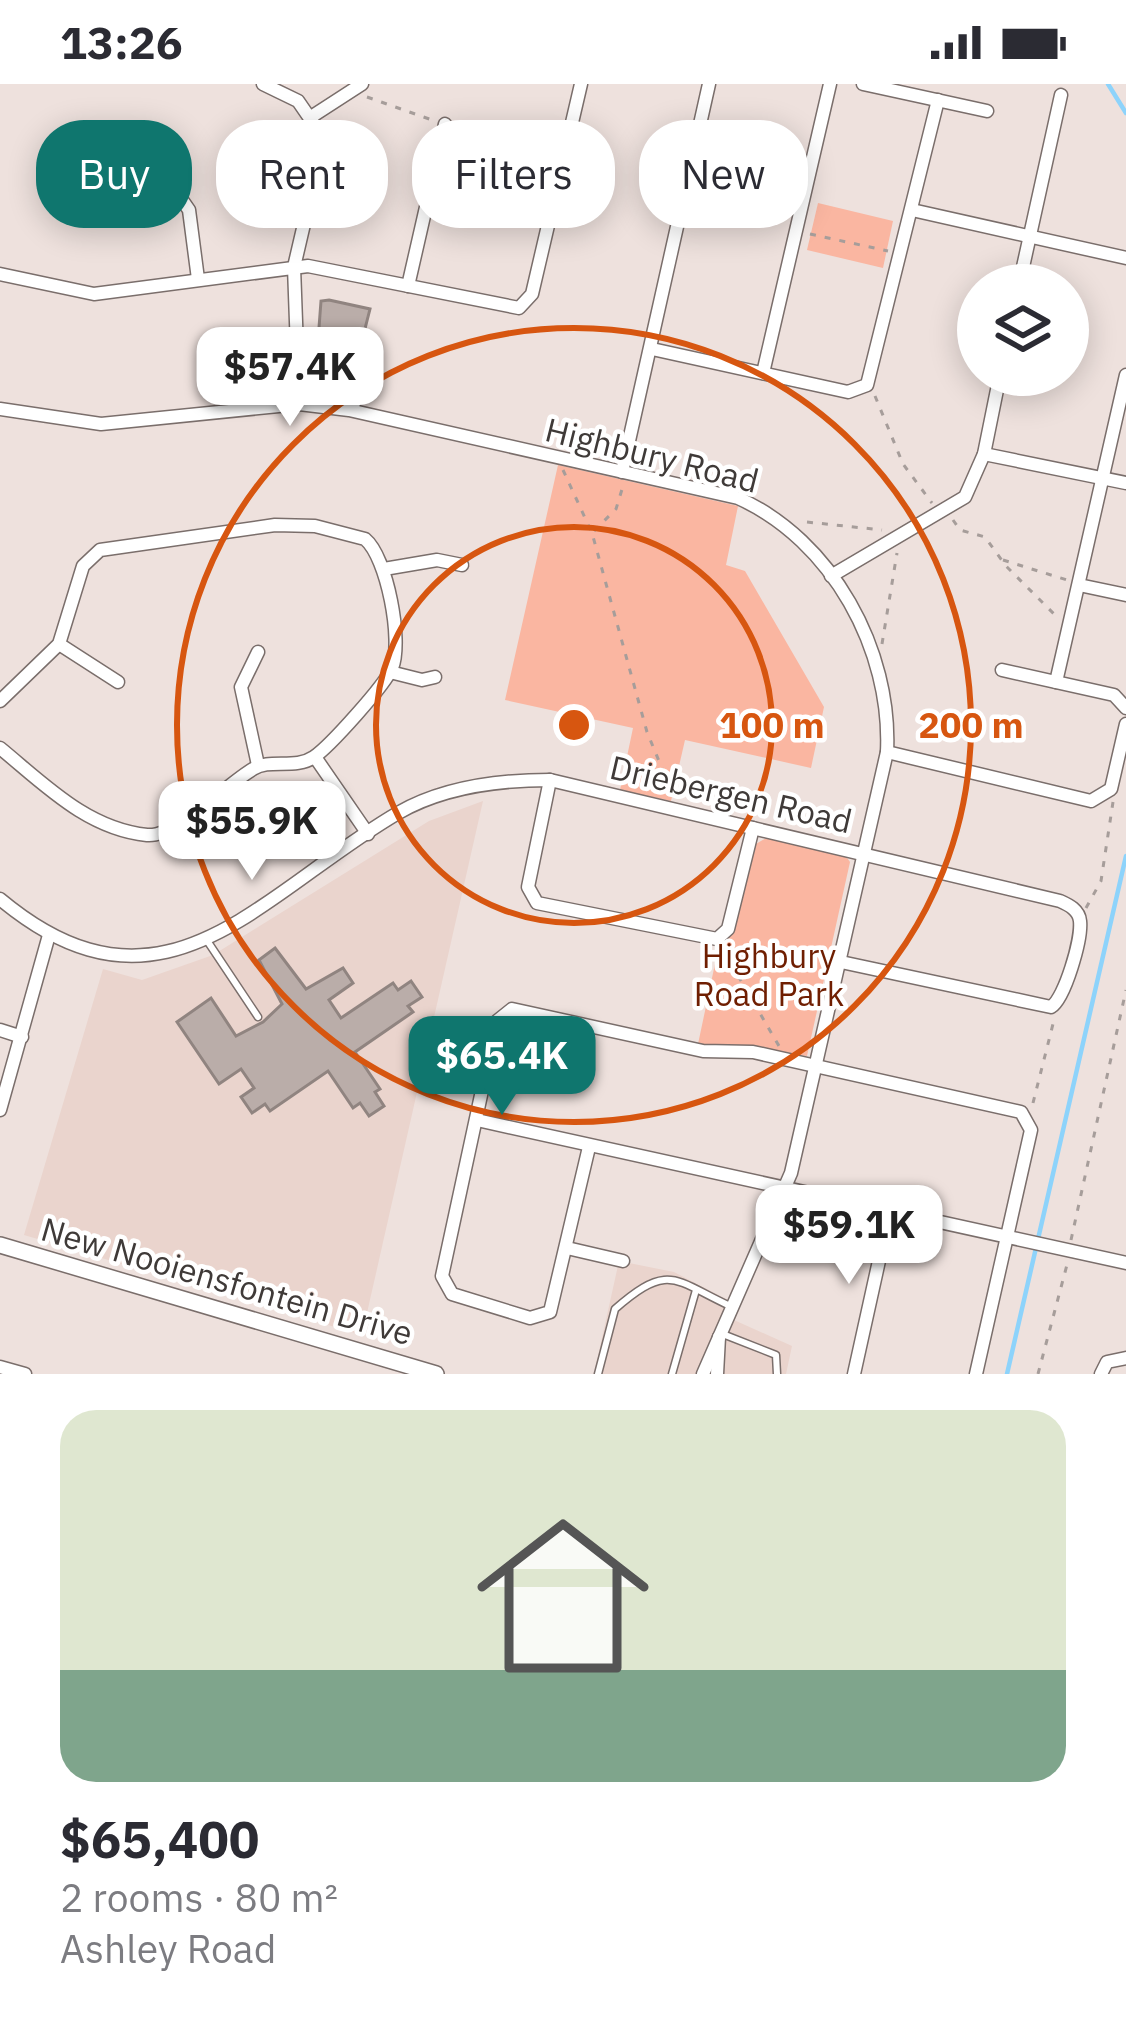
<!DOCTYPE html>
<meta charset="utf-8">
<style>
:root{--surface:#fff;--page:#f2f2f3;--text:#2b2b33;--muted:#7c7c81;--line:#e1e1e2;--accent:#0f766e}
body{margin:0;font-family:"IBM Plex Sans",sans-serif;background:var(--page);color:var(--text);height:100vh;display:flex;flex-direction:column;font-size:45px;white-space:nowrap}
*{box-sizing:border-box;margin:0}
p{font-size:39px;color:var(--muted)}
.icon{flex:none;width:66px;height:66px;fill:none;stroke:currentColor;stroke-width:2;stroke-linecap:round;stroke-linejoin:round}
.map{position:relative;height:1290px;overflow:hidden}
.drawer{display:flex;flex-direction:column;background:var(--surface);flex:1}
.drawer>*{flex:none}
.top-card{position:absolute;left:36px;top:36px;width:1056px;height:108px;display:flex;gap:24px}
.tools{position:absolute;left:957px;top:180px;display:grid;gap:24px}
.tools a{display:grid;place-items:center;width:132px;height:132px;border-radius:50%;background:var(--surface);box-shadow:0 6px 30px #0003;font-size:60px}
.price{position:absolute;translate:-50% -102px;padding:0 27px;border-radius:24px;background:#fff;color:#222;font-size:39px;line-height:78px;filter:drop-shadow(0 3px 6px #0008)}
.price::after{content:'';position:absolute;left:50%;top:72px;width:36px;height:27px;margin-left:-18px;background:inherit;clip-path:polygon(0 0,100% 0,50% 100%)}
.price.active{background:var(--accent);color:#fff}
ul{padding:0;list-style:none}
li{display:grid;align-content:center;gap:24px;height:636px;padding:0 60px}
li+li{border-top:3px solid var(--line)}
li span{display:grid;place-items:center;height:372px;border-radius:36px;color:#555}
li>.icon{margin-inline-start:auto}
span .icon{width:216px;height:216px;fill:#fffc;stroke-width:1}
li b{font-size:51px}
.pill{padding:0 42px;border-radius:48px;background:var(--surface);box-shadow:0 6px 30px #0003;font-size:42px;line-height:108px}
.pill.active{background:var(--accent);color:#fff}
.status{display:flex;justify-content:space-between;align-items:center;height:84px;padding:0 60px;background:var(--surface);direction:ltr}
.status svg{height:33px;fill:currentColor}
.map>svg:first-child{display:block}
.built{fill:#ead4cd}
.green{fill:#fab6a1}
.lines{fill:none;stroke-linecap:round;stroke-linejoin:round}
.stream{stroke:#8dd3fb;stroke-width:4.5}
.building{fill:#baada9;stroke:#908480;stroke-width:3}
.service-casing{stroke:#7a6e6b;stroke-width:9}
.minor-casing{stroke:#7a6e6b;stroke-width:15}
.tertiary-casing{stroke:#7a6e6b;stroke-width:18}
.path{stroke:#a69d9a;stroke-width:3;stroke-dasharray:6 9;stroke-linecap:butt}
.service{stroke:#fff;stroke-width:6}
.minor{stroke:#fff;stroke-width:12}
.tertiary{stroke:#fff;stroke-width:15}
.ring{fill:none;stroke:#d75610;stroke-width:6}
.labels{text-anchor:middle;stroke-width:9;stroke-linejoin:round;paint-order:stroke}
.street-label{font-size:33px;fill:#3f3a38;stroke:#fff}
.park-label{font-size:33px;fill:#6f1e01;stroke:#fff}
.centre{fill:#d75610;stroke:#fff;stroke-width:6}
.ring-label{font-size:36px;text-anchor:middle;font-weight:bold;fill:#d75610;stroke:#fff;stroke-width:9;stroke-linejoin:round;paint-order:stroke}
</style>
<div class="status"><b>13:26</b><svg viewBox="0 0 49 12"><path d="M0 12V9h3v3zM5 12V6h3v6zM10 12V3h3v9zM15 12V0h3v12zM26 1h20v11H26zM47 4h2v5h-2z"/></svg></div>
<div class="map">
<svg width="1126" height="1290" viewBox="0 0 1126 1290">
<rect width="100%" height="100%" fill="#eee1dd"/>
<!-- built -->
<g class="built">
<path d="M483 717 362 1251 24 1151 103 885 142 896 213 871 429 737Z"/>
<path d="M619 1177 674 1188 730 1217 725 1232 792 1262 786 1290H594Z"/>
</g>
<!-- green -->
<g class="green">
<path d="M818 119 893 137 883 184 807 166Z"/>
<path d="M558 381 738 422 726 481 745 487 824 623 811 684 685 656 671 717 620 706 633 644 505 616Z"/>
<path d="M768 753 845 771 850 778 807 972 698 960 719 861 732 846 754 761Z"/>
</g>
<g class="lines">
<!-- stream -->
<g class="stream">
<path d="M1108 0 1126 29"/>
<path d="M1007 1290 1126 772"/>
</g>
</g>
<!-- building -->
<g class="building">
<path d="M329 216 370 225 357 276 332 271 334 266 318 257 321 217Z"/>
<path d="M275 864 306 905 343 884 353 899 329 916 341 934 393 899 398 906 411 897 422 913 408 922 413 928 355 968 380 1005 375 1008 384 1022 369 1032 360 1019 353 1024 328 987 270 1027 265 1020 252 1029 241 1013 254 1004 241 985 219 1000 177 938 211 914 236 952 263 938 282 920 259 876Z"/>
</g>
<g class="lines">
<!-- service casing -->
<g class="service-casing">
<g id="service">
<path d="M356 324 359 307"/>
<path d="M206 855 258 933"/>
<path d="M720 1249 776 1271 777 1290"/>
<path d="M598 1290 615 1225C669 1178 674 1196 730 1222"/>
<path d="M672 1290 696 1206"/>
</g>
</g>
<!-- minor casing -->
<g class="minor-casing">
<g id="minor">
<path d="M263 0 298 17 318 46V80L294 183 299 320"/>
<path d="M863 0 987 27"/>
<path d="M311 33 362 0"/>
<path d="M67 97 96 91 175 106 189 126 198 195"/>
<path d="M912 126 1126 174"/>
<path d="M0 190 94 210 308 182 519 224 532 210 581 0"/>
<path d="M1019 201 1061 11"/>
<path d="M408 202 445 40"/>
<path d="M652 265 848 308 867 301 938 16"/>
<path d="M763 289 830 0"/>
<path d="M0 325 101 340 299 320 349 326 738 414C832 456 892 566 887 668L791 1089 703 1290"/>
<path d="M984 370 1126 399"/>
<path d="M622 388 709 0"/>
<path d="M384 485 437 476 462 481"/>
<path d="M831 492 965 413 984 370 1000 291"/>
<path d="M1079 501 1126 511"/>
<path d="M59 560 118 598"/>
<path d="M258 568 241 603 258 681"/>
<path d="M1002 586 1114 611 1126 624"/>
<path d="M390 588 422 596 435 593"/>
<path d="M1056 598 1126 291"/>
<path d="M0 617 59 560 83 482 100 466 275 441 315 442 365 455C387 473 403 557 392 584 385 601 330 662 314 673 295 686 270 674 253 685 227 700 175 754 147 751 87 745 44 700 0 664"/>
<path d="M887 668 1091 717 1111 705 1126 640"/>
<path d="M315 673 368 750"/>
<path d="M550 696 528 803 537 819 717 855 728 845 753 744"/>
<path d="M0 815C163 951 259 810 398 729 443 703 498 696 550 696L1060 817C1069 821 1079 826 1080 837 1082 855 1065 914 1051 923L841 878"/>
<path d="M0 946 22 953"/>
<path d="M0 1026 49 851"/>
<path d="M477 1036 1126 1179"/>
<path d="M589 1063 550 1228 530 1234 452 1210 442 1192 497 937 512 925 703 967 753 968 1021 1028 1031 1046 976 1290"/>
<path d="M567 1164 623 1177"/>
<path d="M0 1283 25 1290"/>
<path d="M717 1290 719 1253"/>
<path d="M854 1290 890 1127"/>
<path d="M1101 1290 1107 1278 1126 1274"/>
</g>
</g>
<!-- tertiary casing -->
<g class="tertiary-casing">
<path id="tertiary" d="M0 1161 436 1290"/>
</g>
<!-- path -->
<g class="path">
<path d="M367 13 432 36"/>
<path d="M810 150 888 167"/>
<path d="M875 312 903 380 932 419"/>
<path d="M563 386 592 449 647 648 673 711"/>
<path d="M953 436 960 446 985 453 1006 482 1057 533"/>
<path d="M807 438 882 446"/>
<path d="M594 447 616 425 623 402"/>
<path d="M1003 476 1067 496"/>
<path d="M882 560 897 469"/>
<path d="M1086 824 1101 797 1113 718"/>
<path d="M723 866 779 962"/>
<path d="M1033 1019 1054 936"/>
<path d="M1071 1156 1126 906"/>
<path d="M1038 1290 1068 1177"/>
</g>
<!-- service -->
<use href="#service" class="service"/>
<!-- minor -->
<use href="#minor" class="minor"/>
<!-- tertiary -->
<use href="#tertiary" class="tertiary"/>
</g>
<!-- distance rings -->
<g class="ring">
<circle cx="574" cy="641" r="198"/>
<circle cx="574" cy="641" r="397"/>
</g>
<g class="labels">
<!-- street labels -->
<g class="street-label">
<text transform="translate(652 371) rotate(14)" y="12">Highbury Road</text>
<text transform="translate(731 710) rotate(13)" y="12">Driebergen Road</text>
<text transform="translate(227 1197) rotate(16)" y="12">New Nooiensfontein Drive</text>
</g>
<!-- park labels -->
<g class="park-label">
<text x="769" y="884">Highbury<tspan x="769" dy="38">Road Park</tspan></text>
</g>
</g>
<circle cx="574" cy="641" r="18" class="centre"/>
<g class="ring-label">
<text x="772" y="654">100 m</text>
<text x="971" y="654">200 m</text>
</g>
</svg>
<div class="tools">
<a><svg class="icon" aria-label="layers" viewBox="0 0 24 24"><path d="M12 4l9 5-9 5-9-5zM3 14l9 5 9-5"/></svg></a>
</div>
<b class="price" style="left:290px;top:345px">$57.4K</b>
<b class="price" style="left:252px;top:799px">$55.9K</b>
<b class="price active" style="left:502px;top:1034px">$65.4K</b>
<b class="price" style="left:849px;top:1203px">$59.1K</b>
<div class="top-card">
<a class="pill active">Buy</a>
<a class="pill">Rent</a>
<a class="pill">Filters</a>
<a class="pill">New</a>
</div>
</div>
<section class="drawer">
<ul>
<li><span style="background:linear-gradient(#dfe7d0 70%,#7fa58c 0)"><svg class="icon" aria-label="home" viewBox="0 0 24 24"><path d="M3 11l9-7 9 7M6 9v11h12V9"/></svg></span><div><b>$65,400</b><p>2 rooms · 80 m²</p><p>Ashley Road</p></div></li>
</ul>
</section>
